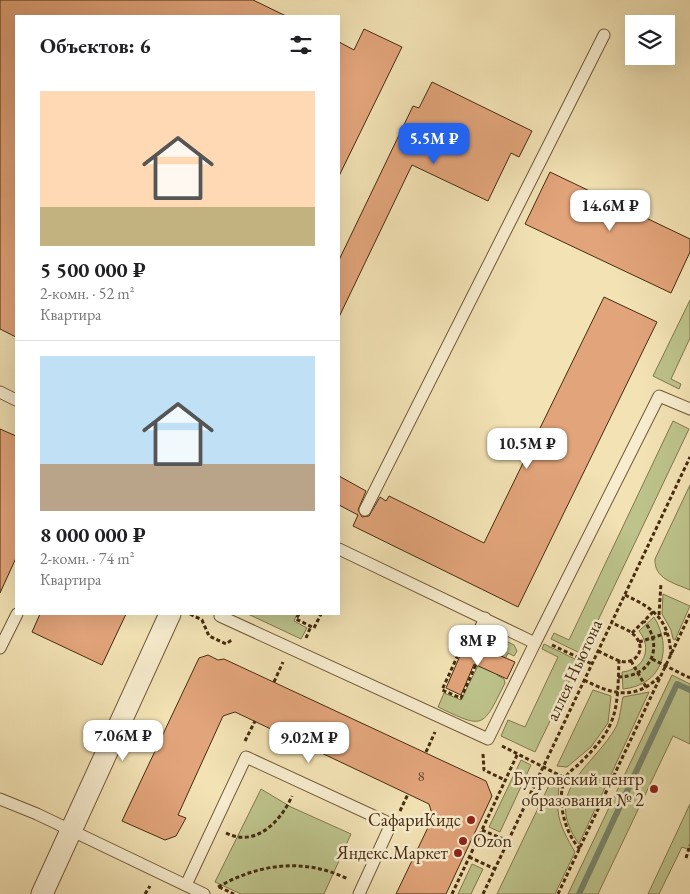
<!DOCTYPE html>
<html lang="ru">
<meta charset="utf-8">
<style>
:root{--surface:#fff;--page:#f6f6f6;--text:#202124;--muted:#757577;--line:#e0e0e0;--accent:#2563eb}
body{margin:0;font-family:"EB Garamond",serif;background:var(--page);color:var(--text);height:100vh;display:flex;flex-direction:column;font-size:19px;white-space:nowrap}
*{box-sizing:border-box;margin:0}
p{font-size:16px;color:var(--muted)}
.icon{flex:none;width:28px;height:28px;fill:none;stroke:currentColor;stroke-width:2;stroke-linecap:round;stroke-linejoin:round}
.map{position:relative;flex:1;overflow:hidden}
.drawer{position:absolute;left:15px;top:15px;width:325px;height:600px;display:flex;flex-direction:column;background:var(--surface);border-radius:0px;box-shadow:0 5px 20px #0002}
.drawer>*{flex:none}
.fabs{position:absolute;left:625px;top:15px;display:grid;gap:10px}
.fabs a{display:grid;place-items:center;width:50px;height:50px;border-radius:0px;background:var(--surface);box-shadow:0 5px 20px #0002;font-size:25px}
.price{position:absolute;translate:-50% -42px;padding:0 11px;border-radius:10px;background:#fff;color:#222;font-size:16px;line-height:32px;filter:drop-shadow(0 1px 2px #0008)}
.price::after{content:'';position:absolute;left:50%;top:30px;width:15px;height:11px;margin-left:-8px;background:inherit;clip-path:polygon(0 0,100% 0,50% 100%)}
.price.current{background:var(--accent);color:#fff}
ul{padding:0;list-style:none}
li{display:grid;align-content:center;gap:10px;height:265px;padding:0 25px}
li+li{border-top:1px solid var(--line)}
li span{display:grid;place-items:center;height:155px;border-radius:0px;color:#555}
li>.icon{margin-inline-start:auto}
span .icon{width:90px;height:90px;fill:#fffc;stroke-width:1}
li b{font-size:21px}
h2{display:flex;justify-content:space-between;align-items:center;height:60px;padding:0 25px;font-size:21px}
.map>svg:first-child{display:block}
.green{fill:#bdc38b;stroke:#82784d}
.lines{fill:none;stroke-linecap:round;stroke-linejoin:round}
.stream{stroke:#7a846c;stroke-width:6}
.building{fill:#e2a47a;stroke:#462c0f}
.lane-casing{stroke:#715a38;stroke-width:13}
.street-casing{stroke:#715a38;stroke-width:23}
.path{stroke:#462c0f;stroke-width:3;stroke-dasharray:4 2.5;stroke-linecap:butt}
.lane{stroke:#f7ecce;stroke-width:11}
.street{stroke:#f7ecce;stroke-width:21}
.poi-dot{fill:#8f2418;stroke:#f7ecce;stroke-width:2}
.labels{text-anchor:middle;stroke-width:5;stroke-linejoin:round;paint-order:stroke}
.number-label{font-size:15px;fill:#6d4a2a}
.street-label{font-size:18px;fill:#462c0f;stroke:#f7ecce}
.poi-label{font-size:18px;fill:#462c0f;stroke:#f7ecce;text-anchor:end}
</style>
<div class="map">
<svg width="690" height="894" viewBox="0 0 690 894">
<rect width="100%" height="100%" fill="#f2e2b4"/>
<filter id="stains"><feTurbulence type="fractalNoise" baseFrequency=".004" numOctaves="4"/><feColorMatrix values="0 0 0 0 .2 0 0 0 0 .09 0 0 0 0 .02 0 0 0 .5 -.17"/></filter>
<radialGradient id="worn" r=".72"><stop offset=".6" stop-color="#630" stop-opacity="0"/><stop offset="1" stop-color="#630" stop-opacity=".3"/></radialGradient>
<!-- green -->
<g class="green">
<path d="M690 300V338L671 379 681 384 679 389 653 376Z"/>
<path d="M673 421 689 429 582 654 551 639 554 633 569 640Z"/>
<path d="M690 485V590C674 583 654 579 655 559Z"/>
<path d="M663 594 690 606 675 640 673 639 671 630 662 614Z"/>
<path d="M248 614H297L294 621 307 628 301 639Z"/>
<path d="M654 617C673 648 663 685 623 689L622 672C644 670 653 648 639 631Z"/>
<path d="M493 635 514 645 517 651 514 656 508 653 497 675 504 679 505 683C482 729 484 729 438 707L444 693 461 700Z"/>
<path d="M544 644 579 661 535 752 501 736 508 720 525 727 558 657 542 649Z"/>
<path d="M672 675 690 684V744L673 736 598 894H568Z"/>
<path d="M593 690 611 696 608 723 591 747 567 767 557 766Z"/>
<path d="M649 692 579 844C541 790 593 768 616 727 620 719 621 706 623 697Z"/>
<path d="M521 760 531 765 500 832 489 827Z"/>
<path d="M552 779 558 781C560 792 557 800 558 810 559 825 568 840 575 852L555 894H497Z"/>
<path d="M261 789 291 807 351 834 324 894H241L215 882Z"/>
<path d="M690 804V850L682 847 659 894H648Z"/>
<path d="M472 864 483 869 471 894H458Z"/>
</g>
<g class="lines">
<!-- stream -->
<path class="stream" d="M579 894 677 684 690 690"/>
</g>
<!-- building -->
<g class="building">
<path d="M0 0H253L286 16H16V337L0 329Z"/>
<path d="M364 29 402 47 339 176V42L354 50Z"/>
<path d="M432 82 532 131 519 157 511 153 488 201 412 165 339 317V260L413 106 419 108Z"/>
<path d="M550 172 690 239V252L671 293 525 224Z"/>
<path d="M604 297 657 322 518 607 353 526 358 515 339 505V476L366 491 358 510 362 517 369 516 380 497 386 501 389 496 484 543Z"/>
<path d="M0 429 16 436V558L0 593Z"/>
<path d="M40 614H126L102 665 32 632Z"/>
<path d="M466 642 467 648 470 651 477 650 480 647 515 662 507 679 474 664 461 695 446 688Z"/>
<path d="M208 655 218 660 224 659 486 781 492 796 446 894H396L433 817 429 804 235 712 223 716 178 815 186 818 176 836 165 840 122 821 199 658Z"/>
</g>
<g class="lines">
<!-- lane casing -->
<g class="lane-casing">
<g id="lane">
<path d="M0 392 16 400"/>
<path d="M365 510 604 35"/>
<path d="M339 549 535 643 659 396 690 409"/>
<path d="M220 616 488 739 535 643"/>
<path d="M473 644 485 618"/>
<path d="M0 648 17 614"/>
<path d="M0 799 37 814 204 894"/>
<path d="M186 885 246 757 391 824 359 894"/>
</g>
</g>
<!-- street casing -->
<g class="street-casing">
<path id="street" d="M42 894 170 614"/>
</g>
<!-- path -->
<g class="path">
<path d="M625 595C655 609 669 620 671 655"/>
<path d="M190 614 202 620 209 636 226 644 233 639"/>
<path d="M299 614 296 619 314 628 321 614"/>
<path d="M659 615 661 583"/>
<path d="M468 633 486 642 461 698 442 690Z"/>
<path d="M632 633 654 611"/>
<path d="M306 638 311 626"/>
<path d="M639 642 667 633"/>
<path d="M552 645 592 664"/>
<path d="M598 651C605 654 613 659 620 661 633 665 645 653 638 640 633 631 621 627 612 623"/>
<path d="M652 659 690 678"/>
<path d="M631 661 646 687"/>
<path d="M618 677C652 677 664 646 644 621"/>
<path d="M584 680C611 694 634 701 659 677"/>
<path d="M274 682 283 662"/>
<path d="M245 741 255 721"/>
<path d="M502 746 565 778"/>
<path d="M426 752 435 732"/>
<path d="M483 754 484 770 505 780"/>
<path d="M400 811 408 794"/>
<path d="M482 830 508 841"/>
<path d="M226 833C256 848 281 821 292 796"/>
<path d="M580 849C565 834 555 797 566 777 568 772 575 768 579 764 591 752 603 740 610 725 619 706 618 681 619 660"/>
<path d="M469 857 495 869"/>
<path d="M686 858 690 845"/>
<path d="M218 887C260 863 305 858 348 879"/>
<path d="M219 887 234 894"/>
<path d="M145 894 150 886"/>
<path d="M452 894 518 753"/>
<path d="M483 894 690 457"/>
<path d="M558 894 690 614"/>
</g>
<!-- lane -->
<use href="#lane" class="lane"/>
<!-- street -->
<use href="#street" class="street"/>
</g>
<!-- markers -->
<g class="poi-dot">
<circle cx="654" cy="789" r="5"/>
<circle cx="471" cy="820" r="5"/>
<circle cx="463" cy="841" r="5"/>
<circle cx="458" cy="853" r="5"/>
</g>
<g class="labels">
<!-- number labels -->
<g class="number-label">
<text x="421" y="781">8</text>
</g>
<!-- street labels -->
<g class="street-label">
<text transform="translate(574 670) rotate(-65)" y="6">аллея Ньютона</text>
</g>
<!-- poi labels -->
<g class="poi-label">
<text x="644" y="785">Бугровский центр<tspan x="644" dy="21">образования № 2</tspan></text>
<text x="461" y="826">СафариКидс</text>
<text x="473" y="847" text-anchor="start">Ozon</text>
<text x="448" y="859">Яндекс.Маркет</text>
</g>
</g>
<rect width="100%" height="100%" filter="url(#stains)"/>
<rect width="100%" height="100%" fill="url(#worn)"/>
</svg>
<div class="fabs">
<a><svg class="icon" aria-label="layers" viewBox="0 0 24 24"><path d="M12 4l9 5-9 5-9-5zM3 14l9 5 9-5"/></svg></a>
</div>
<b class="price current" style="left:434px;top:165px">5.5M ₽</b>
<b class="price" style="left:610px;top:232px">14.6M ₽</b>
<b class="price" style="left:527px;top:470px">10.5M ₽</b>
<b class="price" style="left:478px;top:667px">8M ₽</b>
<b class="price" style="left:123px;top:762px">7.06M ₽</b>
<b class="price" style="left:309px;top:764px">9.02M ₽</b>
<section class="drawer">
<h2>Объектов: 6<svg class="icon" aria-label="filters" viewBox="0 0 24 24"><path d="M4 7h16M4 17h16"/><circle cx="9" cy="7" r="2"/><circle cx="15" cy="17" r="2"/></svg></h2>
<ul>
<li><span style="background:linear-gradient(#ffd9b3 75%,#c2b280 0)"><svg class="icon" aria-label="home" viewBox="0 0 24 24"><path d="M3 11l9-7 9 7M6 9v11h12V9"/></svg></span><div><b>5 500 000 ₽</b><p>2-комн. · 52 m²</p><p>Квартира</p></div></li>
<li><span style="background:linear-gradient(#bfe0f5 70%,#b9a48a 0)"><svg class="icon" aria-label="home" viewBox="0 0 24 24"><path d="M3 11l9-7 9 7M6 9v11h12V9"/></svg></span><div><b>8 000 000 ₽</b><p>2-комн. · 74 m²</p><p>Квартира</p></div></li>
</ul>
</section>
</div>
